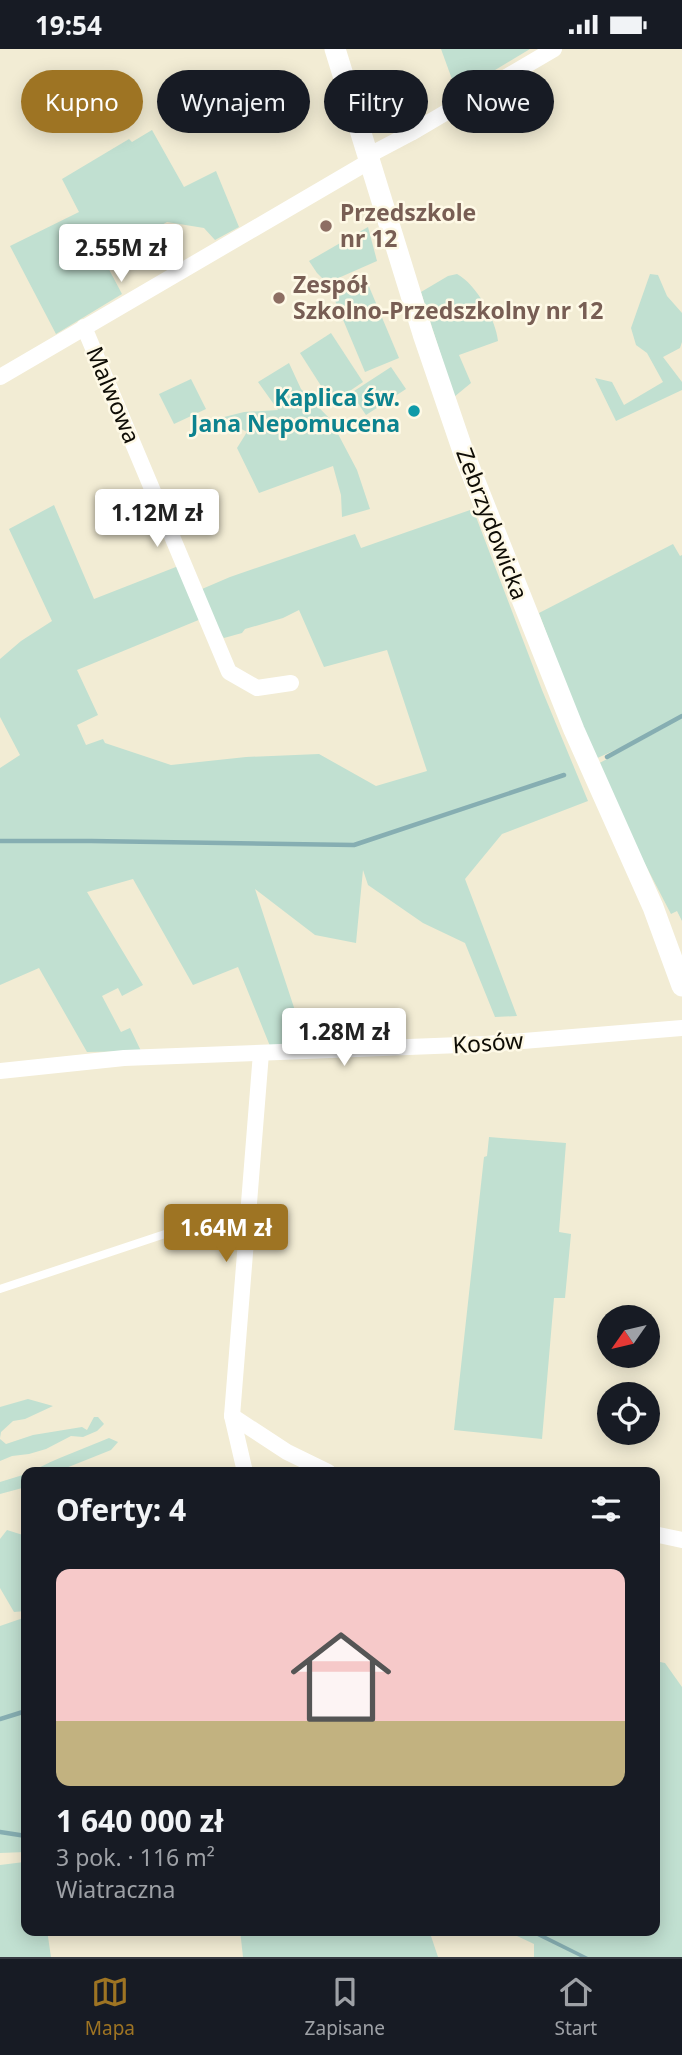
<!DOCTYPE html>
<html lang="pl">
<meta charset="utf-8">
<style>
:root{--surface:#171b24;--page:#242831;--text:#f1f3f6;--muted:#9ea1a6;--line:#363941;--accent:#9e7423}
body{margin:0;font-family:"Noto Sans",sans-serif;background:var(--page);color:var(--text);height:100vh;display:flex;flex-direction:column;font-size:26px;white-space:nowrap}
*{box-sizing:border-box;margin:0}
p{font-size:23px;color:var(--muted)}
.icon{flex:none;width:38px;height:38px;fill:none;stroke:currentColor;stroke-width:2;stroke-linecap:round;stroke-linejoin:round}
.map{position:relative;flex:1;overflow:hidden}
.panel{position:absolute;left:21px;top:1418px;width:639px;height:469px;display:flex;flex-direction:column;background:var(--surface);border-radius:14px;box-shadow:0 4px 18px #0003}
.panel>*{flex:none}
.guide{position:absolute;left:21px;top:21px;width:640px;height:63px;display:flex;gap:14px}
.needle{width:46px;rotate:236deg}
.fabs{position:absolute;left:597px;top:1256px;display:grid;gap:14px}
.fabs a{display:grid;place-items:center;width:63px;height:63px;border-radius:50%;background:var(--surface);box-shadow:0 4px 18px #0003;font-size:35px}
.price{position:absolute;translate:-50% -60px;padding:0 16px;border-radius:7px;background:#fff;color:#222;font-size:23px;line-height:46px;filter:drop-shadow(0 2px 4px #0008)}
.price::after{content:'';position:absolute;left:50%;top:42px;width:21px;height:16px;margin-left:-10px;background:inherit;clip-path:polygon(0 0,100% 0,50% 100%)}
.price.on{background:var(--accent);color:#fff}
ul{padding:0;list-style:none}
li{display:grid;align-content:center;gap:14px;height:371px;padding:0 35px}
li+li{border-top:2px solid var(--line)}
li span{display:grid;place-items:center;height:217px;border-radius:14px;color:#555}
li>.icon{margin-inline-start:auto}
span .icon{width:126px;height:126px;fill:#fffc;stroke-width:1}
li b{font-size:30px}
h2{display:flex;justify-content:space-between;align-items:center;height:84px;padding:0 35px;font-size:30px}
.tag{padding:0 24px;border-radius:32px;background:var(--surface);box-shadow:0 4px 18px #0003;font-size:24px;line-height:63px}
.tag.on{background:var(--accent);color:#fff}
.status{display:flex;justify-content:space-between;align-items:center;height:49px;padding:0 35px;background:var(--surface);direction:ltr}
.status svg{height:19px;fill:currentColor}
.dock{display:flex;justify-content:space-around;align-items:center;height:98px;border-top:2px solid var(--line);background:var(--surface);font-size:19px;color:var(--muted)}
.dock a{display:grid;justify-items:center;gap:4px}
.dock .on{color:var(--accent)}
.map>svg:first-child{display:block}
.green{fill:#c1e0d1}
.water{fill:#86aeb2}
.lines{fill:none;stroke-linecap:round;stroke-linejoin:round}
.stream{stroke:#86aeb2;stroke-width:4.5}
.service{stroke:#fff;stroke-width:8}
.minor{stroke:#fff;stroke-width:16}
.tertiary{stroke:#fff;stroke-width:21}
.education-dot{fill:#8d6e63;stroke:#fef9e6;stroke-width:2.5}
.culture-dot{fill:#0f9aa8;stroke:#fef9e6;stroke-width:2.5}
.labels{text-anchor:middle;stroke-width:5;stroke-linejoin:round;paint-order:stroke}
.education-label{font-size:23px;font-weight:bold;fill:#785e54;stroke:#fef9e6;text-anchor:start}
.street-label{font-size:23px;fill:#0e0c05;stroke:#fef9e6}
.culture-label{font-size:23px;font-weight:bold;fill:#0d838f;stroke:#fef9e6;text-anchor:end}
</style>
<div class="status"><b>19:54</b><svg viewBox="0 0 49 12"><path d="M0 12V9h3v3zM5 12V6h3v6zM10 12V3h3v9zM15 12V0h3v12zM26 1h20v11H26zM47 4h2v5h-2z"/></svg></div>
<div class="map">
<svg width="682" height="1908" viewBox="0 0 682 1908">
<rect width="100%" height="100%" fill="#f2ecd4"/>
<!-- green -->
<g class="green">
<path d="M441 0H530L457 44Z"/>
<path d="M152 81 184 138 216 122 239 178 215 191 204 179 167 173 103 209 122 245 56 285 10 197 79 163 62 130 129 90 132 93Z"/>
<path d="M368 178 377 212 327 234 317 224 309 212Z"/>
<path d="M457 225C476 235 496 271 498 292L459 306 471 334 454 348 421 243 448 227Z"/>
<path d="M650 225 658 226 667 247 682 264V293L680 299 663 308 682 333V341L616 372 595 329 612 333 624 356 663 333 647 304 636 296 631 279Z"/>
<path d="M365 228 399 309 365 323 331 242Z"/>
<path d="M331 284 363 333 332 354 300 304Z"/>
<path d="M289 314 301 340 330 370 337 383 357 421 370 460 342 468 341 446 333 417 259 444 237 399 247 383 234 376 224 368 244 363 278 361 258 333Z"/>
<path d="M391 318 406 340 366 366 351 344Z"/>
<path d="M191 330 206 360 174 375 159 345Z"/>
<path d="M54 456 94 550 181 516 201 570 77 621 98 666 77 676 86 696 103 690 105 694 171 716 246 708 319 705 376 737 427 722 387 601 324 618 299 561 283 569 245 580 242 584 224 589 220 584 202 540 230 528 355 485 361 499 473 460 542 641 588 752 502 785 465 830 517 967 495 968 465 894 423 874 368 836 363 821 356 894 315 886 255 840 306 995 270 997 238 918 193 936 133 830 87 843 143 936 122 947 118 939 102 947 121 983 130 979 141 1002 87 1003 39 919 0 936V719L20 706 0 668V610L21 592 52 572 9 480Z"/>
<path d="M673 495 680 507 682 506V872L677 862 671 865 594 717 666 678 593 711 539 564Z"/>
<path d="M489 1088 566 1094 559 1183 571 1185 565 1249H554L542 1390 454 1381 484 1108 487 1107Z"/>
<path d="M28 1350 53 1357 25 1370 13 1372 1 1383 0 1389V1358Z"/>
<path d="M94 1368H98L104 1375 97 1382 83 1388 71 1387 46 1400 29 1405 12 1407 0 1412V1390L6 1395 33 1386 82 1378 87 1381Z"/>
<path d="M109 1389 118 1393 111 1401 56 1423H31C56 1409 83 1400 109 1389Z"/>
<path d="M26 1425V1438L0 1445V1433Z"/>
<path d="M7 1481 26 1487V1562L14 1563 0 1539V1490Z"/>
<path d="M26 1568V1803L0 1804V1577Z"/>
<path d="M655 1612 665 1614 682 1638V1908H534V1895L504 1881H654Z"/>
<path d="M24 1813 26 1814V1881H47L51 1908H0V1816Z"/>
<path d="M240 1881H429L438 1908H243Z"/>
</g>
<!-- water -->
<path class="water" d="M525 1881H534L588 1908H580Z"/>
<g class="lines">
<!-- stream -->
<g class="stream">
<path d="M607 708 682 667"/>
<path d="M0 792H91L354 796 564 726"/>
<path d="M0 1670 26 1662"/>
<path d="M0 1783 26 1787"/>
</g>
<!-- service -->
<path class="service" d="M0 1240 249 1157"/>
<!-- minor -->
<g class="minor">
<path d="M84 278 229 623 257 639 291 634"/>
<path d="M0 328 363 116 375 103 411 84 554 0"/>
<path d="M0 1022 124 1009 486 995 682 979"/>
<path d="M232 1367 287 1403 328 1423"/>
<path d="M245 1423 232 1367 261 1004"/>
<path d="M654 1485 682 1491"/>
</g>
<!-- tertiary -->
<path class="tertiary" d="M335 0 423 285 464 405 574 681 653 858 682 937"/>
</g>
<!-- markers -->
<g class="education-dot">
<circle cx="326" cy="177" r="7"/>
<circle cx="279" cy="249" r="7"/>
</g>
<circle class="culture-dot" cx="414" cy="362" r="7"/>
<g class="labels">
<!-- education labels -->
<g class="education-label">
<text x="340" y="172">Przedszkole<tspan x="340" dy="26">nr 12</tspan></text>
<text x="293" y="244">Zespół<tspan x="293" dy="26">Szkolno-Przedszkolny nr 12</tspan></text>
</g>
<!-- street labels -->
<g class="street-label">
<text transform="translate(113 346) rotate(67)" y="8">Malwowa</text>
<text transform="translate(492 475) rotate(69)" y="8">Zebrzydowicka</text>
<text transform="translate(488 994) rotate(-4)" y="8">Kosów</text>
</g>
<!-- culture labels -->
<g class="culture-label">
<text x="400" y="357">Kaplica św.<tspan x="400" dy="26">Jana Nepomucena</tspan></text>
</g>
</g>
</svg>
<div class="fabs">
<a><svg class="needle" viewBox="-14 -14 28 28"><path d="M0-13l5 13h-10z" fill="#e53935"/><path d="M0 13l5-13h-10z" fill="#9ea1a6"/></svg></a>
<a><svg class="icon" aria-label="locate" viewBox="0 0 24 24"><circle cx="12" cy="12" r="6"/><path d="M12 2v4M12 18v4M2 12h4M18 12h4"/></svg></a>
</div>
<b class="price" style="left:121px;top:235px">2.55M zł</b>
<b class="price" style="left:157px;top:500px">1.12M zł</b>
<b class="price" style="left:344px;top:1019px">1.28M zł</b>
<b class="price on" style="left:226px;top:1215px">1.64M zł</b>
<div class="guide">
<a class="tag on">Kupno</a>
<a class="tag">Wynajem</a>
<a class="tag">Filtry</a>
<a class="tag">Nowe</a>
</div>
<section class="panel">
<h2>Oferty: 4<svg class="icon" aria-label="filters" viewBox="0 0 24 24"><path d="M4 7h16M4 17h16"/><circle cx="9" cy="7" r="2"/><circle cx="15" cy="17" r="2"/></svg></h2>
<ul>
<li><span style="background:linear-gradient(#f6c9c9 70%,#c2b280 0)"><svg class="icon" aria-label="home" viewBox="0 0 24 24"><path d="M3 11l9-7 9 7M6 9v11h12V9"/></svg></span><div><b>1 640 000 zł</b><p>3 pok. · 116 m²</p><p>Wiatraczna</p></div></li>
</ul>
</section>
</div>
<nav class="dock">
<a class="on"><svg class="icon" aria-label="map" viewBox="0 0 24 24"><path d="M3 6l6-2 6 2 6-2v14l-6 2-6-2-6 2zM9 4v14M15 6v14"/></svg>Mapa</a>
<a><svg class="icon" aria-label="saved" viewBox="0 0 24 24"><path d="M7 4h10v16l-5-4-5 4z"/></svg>Zapisane</a>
<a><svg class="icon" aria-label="home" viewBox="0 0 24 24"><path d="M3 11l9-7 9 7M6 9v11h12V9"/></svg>Start</a>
</nav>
